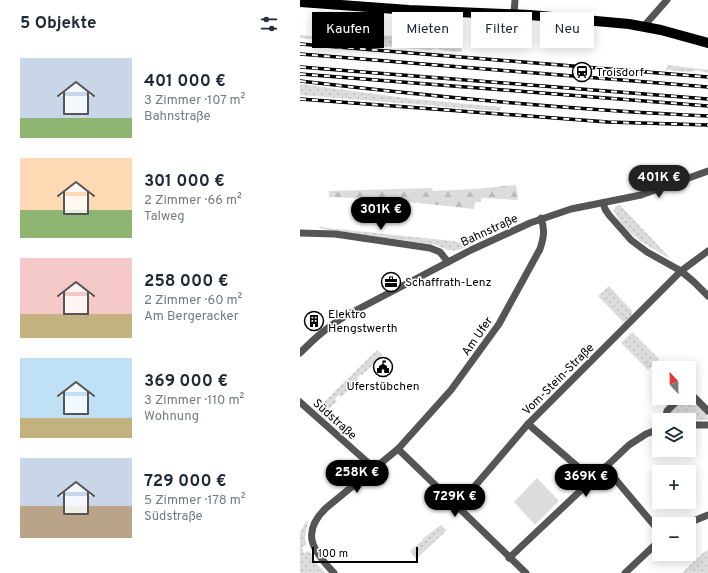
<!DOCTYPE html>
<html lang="de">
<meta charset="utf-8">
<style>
:root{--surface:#fff;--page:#f2f2f3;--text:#1f2937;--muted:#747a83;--accent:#000}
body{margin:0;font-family:Overpass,sans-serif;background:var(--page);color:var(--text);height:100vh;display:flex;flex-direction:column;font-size:15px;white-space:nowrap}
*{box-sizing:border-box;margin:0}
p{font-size:13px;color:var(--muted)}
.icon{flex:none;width:22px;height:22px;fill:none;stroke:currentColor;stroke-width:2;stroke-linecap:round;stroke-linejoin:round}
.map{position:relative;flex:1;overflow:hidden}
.panel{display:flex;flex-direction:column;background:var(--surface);width:300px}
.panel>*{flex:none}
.guide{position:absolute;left:12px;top:12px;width:336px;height:36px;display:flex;gap:8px}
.needle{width:26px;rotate:338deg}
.tools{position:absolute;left:352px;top:361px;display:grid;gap:8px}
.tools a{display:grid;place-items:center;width:44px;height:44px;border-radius:0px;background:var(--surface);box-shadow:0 2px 10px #0003;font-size:20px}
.scale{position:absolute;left:12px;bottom:10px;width:106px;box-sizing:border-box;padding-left:4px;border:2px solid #000;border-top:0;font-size:11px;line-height:14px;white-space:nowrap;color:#000;-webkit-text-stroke:3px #fff;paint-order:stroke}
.price{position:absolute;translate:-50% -34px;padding:0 9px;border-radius:14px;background:var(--accent);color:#fff;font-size:13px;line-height:26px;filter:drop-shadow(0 1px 2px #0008)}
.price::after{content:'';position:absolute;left:50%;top:24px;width:12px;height:9px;margin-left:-6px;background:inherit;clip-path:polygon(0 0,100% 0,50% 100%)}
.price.on{background:#222;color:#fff}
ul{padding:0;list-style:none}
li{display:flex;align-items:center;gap:12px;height:100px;padding:0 20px}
li span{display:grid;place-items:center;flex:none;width:112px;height:80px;border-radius:0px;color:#555}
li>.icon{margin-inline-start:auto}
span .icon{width:48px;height:48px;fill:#fffc;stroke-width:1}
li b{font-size:17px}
h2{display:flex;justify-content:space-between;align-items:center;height:48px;padding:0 20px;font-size:17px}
.chip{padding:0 14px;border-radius:0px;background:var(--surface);box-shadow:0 2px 10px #0003;font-size:14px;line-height:36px}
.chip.on{background:var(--accent);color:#fff}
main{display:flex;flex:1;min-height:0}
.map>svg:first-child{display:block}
.grass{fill:url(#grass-dots)}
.forest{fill:url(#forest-firs)}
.park{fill:#dcdcdc}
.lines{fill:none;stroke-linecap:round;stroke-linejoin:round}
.street{stroke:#555;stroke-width:7}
.primary{stroke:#000;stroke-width:10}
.rail-casing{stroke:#000;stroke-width:3.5}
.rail{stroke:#fff;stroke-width:2;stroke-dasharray:6;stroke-linecap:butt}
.labels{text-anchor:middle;stroke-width:3;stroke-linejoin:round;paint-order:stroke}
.poi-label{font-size:12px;fill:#000;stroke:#fff;text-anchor:start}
.street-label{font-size:12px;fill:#000;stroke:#fff}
</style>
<main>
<section class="panel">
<h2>5 Objekte<svg class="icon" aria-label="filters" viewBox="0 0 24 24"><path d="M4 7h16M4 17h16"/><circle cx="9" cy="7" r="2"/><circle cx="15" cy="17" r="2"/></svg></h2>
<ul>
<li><span style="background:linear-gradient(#c9d6e8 75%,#8fb573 0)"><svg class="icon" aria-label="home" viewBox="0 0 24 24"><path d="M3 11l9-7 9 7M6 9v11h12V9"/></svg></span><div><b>401 000 €</b><p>3 Zimmer · 107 m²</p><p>Bahnstraße</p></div></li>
<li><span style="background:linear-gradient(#ffd9b3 65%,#8fb573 0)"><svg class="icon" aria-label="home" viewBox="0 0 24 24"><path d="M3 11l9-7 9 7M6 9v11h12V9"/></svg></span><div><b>301 000 €</b><p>2 Zimmer · 66 m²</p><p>Talweg</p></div></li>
<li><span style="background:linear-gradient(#f6c9c9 70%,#c2b280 0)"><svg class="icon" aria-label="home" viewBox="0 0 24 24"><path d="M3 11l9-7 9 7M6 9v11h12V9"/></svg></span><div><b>258 000 €</b><p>2 Zimmer · 60 m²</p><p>Am Bergeracker</p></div></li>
<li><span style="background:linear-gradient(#bfe0f5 75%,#c2b280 0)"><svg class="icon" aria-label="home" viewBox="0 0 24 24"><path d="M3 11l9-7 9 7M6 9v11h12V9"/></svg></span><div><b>369 000 €</b><p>3 Zimmer · 110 m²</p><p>Wohnung</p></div></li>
<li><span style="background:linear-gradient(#c9d6e8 60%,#b9a48a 0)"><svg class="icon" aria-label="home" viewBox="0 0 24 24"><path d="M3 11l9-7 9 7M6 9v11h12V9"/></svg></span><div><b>729 000 €</b><p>5 Zimmer · 178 m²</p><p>Südstraße</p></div></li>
</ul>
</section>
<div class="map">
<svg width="408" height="573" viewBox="0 0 408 573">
<defs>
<pattern id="grass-dots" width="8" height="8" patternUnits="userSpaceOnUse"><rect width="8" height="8" fill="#dcdcdc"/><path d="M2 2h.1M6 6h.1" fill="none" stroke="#bbb" stroke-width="1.8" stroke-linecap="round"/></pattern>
<pattern id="forest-firs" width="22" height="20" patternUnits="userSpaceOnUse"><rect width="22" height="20" fill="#dcdcdc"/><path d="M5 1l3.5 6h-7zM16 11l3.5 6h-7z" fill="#bbb"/></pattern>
</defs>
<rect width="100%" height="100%" fill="#fff"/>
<!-- grass -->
<g class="grass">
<path d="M29 31 130 39 129 46 162 48 161 52 141 50C138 48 134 48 130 50L68 45 66 43H57L0 38V35L28 37Z"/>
<path d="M367 65 408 70V73L397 70C389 74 376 70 366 70Z"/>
<path d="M0 84 113 99 201 107 200 111 0 95Z"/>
<path d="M320 205 368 256 371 259C350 247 325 235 314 211L315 207Z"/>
<path d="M19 226 27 228 153 241 162 243 166 247C149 255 146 247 131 244L21 229Z"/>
<path d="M309 286 332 311V315L324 323 298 296Z"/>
<path d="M332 332 359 359 348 370 321 343Z"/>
<path d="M77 350 83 355 62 375 61 374 57 378 58 380 41 397 39 395 35 399 37 401 28 410 31 413 26 419 16 410Z"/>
<path d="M388 399 393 400 407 413 408 420H368C369 411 379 401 388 399Z"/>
<path d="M6 521 8 522 5 537 6 545 2 547 4 553 9 551 17 564 25 573H0V533Z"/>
<path d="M141 525 146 530 145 532 116 559 110 551 123 540 122 539Z"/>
<path d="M408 550V573H382L404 552Z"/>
</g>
<!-- forest -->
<path class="forest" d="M216 185 218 198 217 200 182 198 181 202H175L174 209 82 199 29 197V191L132 188 133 191 175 189Z"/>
<!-- park -->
<path class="park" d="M237 478 259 501 235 525 214 502Z"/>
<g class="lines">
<!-- street -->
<g class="street">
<path d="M214 14 215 0"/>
<path d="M344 26 367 0"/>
<path d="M303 203 305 209 309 215 331 240 347 252 381 271 394 282 408 296"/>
<path d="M0 233 35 234 130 248 140 252 148 262"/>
<path d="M0 353C16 337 27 327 47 315L171 250 230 223 271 209 341 195 408 171"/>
<path d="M389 394 392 395 408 411"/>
<path d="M0 402 74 468"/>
<path d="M365 420 367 411 380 398"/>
<path d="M228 424 292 479"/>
<path d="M389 425H408"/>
<path d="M98 449 226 573"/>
<path d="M305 467 359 531"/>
<path d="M157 507 228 424 381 271 408 251"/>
<path d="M386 524 408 515"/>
<path d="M209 558 329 445 346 434 359 429"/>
<path d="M34 573C13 551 0 533 26 508L98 449 151 390 199 324 240 249C244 237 245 230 241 218"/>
<path d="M325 573 359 541"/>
</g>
<!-- primary -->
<path class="primary" d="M0 2 109 10 230 15 329 24 361 30 408 43"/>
<!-- rail casing -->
<g class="rail-casing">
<g id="rail">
<path d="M0 44 408 77"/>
<path d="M0 54 408 87"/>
<path d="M0 67 408 99"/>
<path d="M0 74 408 106"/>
<path d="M0 81C136 97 272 110 408 116"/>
<path d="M0 99 308 122 408 125"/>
</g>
</g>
<!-- rail -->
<use href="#rail" class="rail"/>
</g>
<!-- icons -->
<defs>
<g id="station-ring" transform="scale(1)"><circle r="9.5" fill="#fff" stroke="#000" stroke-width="1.5"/><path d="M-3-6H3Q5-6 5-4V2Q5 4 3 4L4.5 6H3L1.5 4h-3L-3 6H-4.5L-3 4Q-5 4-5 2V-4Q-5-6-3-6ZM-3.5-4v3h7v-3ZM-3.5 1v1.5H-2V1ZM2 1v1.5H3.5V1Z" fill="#000"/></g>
<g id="office-ring" transform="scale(1)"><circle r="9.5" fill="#fff" stroke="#000" stroke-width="1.5"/><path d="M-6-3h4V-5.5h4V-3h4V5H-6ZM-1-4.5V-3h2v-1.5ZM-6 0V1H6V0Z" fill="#000"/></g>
<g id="building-ring" transform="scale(1)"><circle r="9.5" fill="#fff" stroke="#000" stroke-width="1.5"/><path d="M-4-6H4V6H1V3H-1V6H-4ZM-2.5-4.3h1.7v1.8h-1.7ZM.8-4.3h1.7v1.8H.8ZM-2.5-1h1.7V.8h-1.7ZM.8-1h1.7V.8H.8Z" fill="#000"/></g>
<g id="civic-ring" transform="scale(1)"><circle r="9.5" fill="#fff" stroke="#000" stroke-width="1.5"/><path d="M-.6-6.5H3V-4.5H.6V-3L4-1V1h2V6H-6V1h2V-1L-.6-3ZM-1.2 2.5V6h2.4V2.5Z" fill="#000"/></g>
</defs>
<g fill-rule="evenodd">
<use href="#station-ring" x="282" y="72"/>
<use href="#office-ring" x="91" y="282"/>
<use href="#building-ring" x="14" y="321"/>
<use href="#civic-ring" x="83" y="367"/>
</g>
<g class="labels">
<!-- poi labels -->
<g class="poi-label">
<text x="296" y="76">Troisdorf</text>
<text x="105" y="286">Schaffrath-Lenz</text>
<text x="28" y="318">Elektro<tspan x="28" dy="14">Hengstwerth</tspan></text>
<text x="83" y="390" text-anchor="middle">Uferstübchen</text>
</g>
<!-- street labels -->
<g class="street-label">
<text transform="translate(189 230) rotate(-25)" y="4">Bahnstraße</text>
<text transform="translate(177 336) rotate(-55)" y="4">Am Ufer</text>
<text transform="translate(258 379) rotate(-45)" y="4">Vom-Stein-Straße</text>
<text transform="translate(35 419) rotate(42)" y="4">Südstraße</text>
</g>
</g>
</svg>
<div class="tools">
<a><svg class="needle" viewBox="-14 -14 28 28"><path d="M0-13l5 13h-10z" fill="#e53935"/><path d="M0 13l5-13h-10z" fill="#747a83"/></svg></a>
<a><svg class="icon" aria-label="layers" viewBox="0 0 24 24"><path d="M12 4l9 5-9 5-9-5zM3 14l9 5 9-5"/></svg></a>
<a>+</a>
<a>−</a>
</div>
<div class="scale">100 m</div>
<b class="price on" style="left:359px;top:199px">401K €</b>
<b class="price" style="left:81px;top:231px">301K €</b>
<b class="price" style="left:57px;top:494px">258K €</b>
<b class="price" style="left:286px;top:498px">369K €</b>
<b class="price" style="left:155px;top:518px">729K €</b>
<div class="guide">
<a class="chip on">Kaufen</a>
<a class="chip">Mieten</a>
<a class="chip">Filter</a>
<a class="chip">Neu</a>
</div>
</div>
</main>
